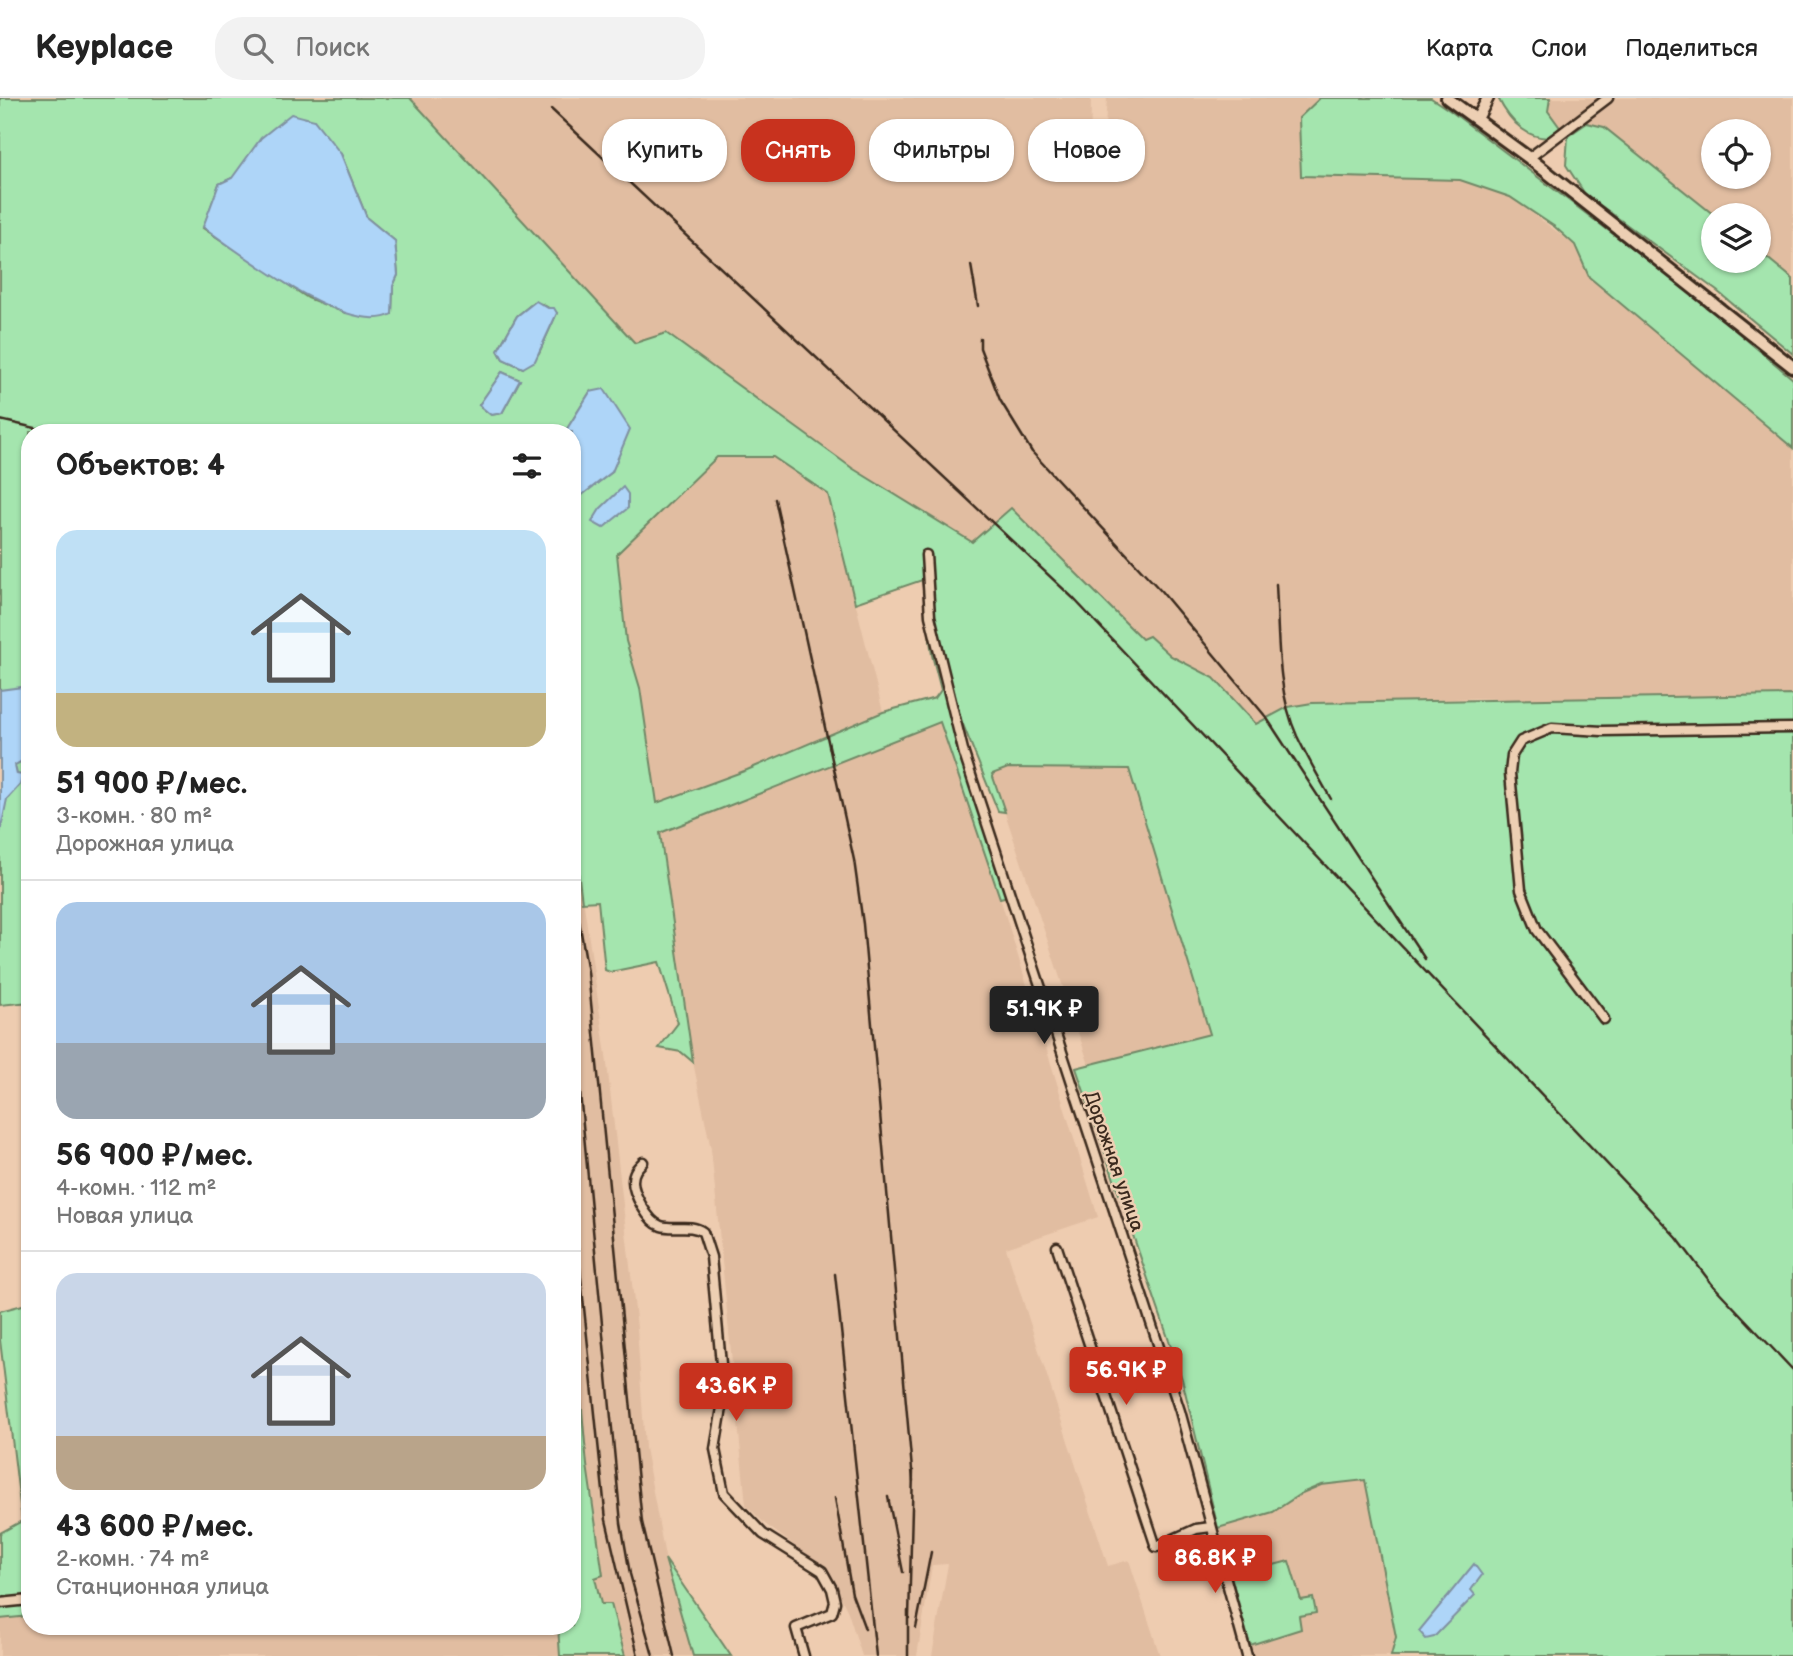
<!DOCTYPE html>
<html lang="ru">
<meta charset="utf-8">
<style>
:root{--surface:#fff;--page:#f2f2f2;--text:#222;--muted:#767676;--line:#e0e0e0;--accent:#c8321e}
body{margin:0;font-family:"Balsamiq Sans",sans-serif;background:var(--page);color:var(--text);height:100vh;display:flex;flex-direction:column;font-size:26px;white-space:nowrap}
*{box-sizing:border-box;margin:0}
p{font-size:23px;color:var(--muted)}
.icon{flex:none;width:38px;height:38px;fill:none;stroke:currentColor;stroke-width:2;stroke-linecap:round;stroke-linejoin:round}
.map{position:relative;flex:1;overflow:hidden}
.drawer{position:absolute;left:21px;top:326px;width:560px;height:1211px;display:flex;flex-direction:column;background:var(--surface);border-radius:28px;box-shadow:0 2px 5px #0004}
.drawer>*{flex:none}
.hud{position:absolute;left:602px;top:21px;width:665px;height:63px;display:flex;gap:14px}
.buttons{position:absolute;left:1701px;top:21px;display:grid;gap:14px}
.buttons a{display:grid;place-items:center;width:70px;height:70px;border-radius:50%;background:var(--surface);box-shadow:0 2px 5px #0004;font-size:35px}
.price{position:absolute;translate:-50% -60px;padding:0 16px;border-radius:7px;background:var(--accent);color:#fff;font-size:23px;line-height:46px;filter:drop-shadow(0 2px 4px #0008)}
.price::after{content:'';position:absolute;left:50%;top:42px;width:21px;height:16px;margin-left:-10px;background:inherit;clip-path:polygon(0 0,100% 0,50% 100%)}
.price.on{background:#222;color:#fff}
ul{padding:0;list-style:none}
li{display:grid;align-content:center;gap:14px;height:371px;padding:0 35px}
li+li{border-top:2px solid var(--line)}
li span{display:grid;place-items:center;height:217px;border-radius:21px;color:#555}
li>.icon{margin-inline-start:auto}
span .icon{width:126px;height:126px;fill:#fffc;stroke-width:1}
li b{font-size:30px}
h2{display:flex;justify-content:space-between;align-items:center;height:84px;padding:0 35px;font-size:30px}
.tag{padding:0 24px;border-radius:28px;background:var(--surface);box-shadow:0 2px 5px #0004;font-size:24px;line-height:63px}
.tag.on{background:var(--accent);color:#fff}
header{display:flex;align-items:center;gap:42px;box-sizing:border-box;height:98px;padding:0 35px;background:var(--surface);border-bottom:2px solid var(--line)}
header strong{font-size:33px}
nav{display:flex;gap:38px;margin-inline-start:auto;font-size:24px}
.search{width:490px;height:63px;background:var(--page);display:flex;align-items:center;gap:18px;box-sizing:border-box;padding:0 24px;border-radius:28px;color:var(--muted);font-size:26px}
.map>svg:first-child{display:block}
.built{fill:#e1bda1;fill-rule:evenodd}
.green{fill:#a4e5ae;stroke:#708866;stroke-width:2;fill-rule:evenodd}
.water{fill:#aed5f8;stroke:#8091a1;stroke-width:2}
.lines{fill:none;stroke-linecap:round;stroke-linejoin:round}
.minor-casing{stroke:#3b2a1e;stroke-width:13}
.tertiary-casing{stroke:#3b2a1e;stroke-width:15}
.secondary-casing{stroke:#3b2a1e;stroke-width:16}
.minor{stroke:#edcfb3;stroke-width:8}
.tertiary{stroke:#edcfb3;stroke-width:10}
.secondary{stroke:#edcfb3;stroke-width:10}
.rail{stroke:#3b2a1e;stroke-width:2.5}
.labels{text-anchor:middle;stroke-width:5;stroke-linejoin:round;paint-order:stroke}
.street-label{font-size:19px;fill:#3b2a1e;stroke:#edcfb3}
</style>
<header>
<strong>Keyplace</strong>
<div class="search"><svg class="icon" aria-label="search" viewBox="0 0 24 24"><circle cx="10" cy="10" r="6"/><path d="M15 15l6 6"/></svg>Поиск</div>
<nav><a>Карта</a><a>Слои</a><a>Поделиться</a></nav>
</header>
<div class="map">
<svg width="1793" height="1558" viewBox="0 0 1793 1558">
<rect width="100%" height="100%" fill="#eeccb0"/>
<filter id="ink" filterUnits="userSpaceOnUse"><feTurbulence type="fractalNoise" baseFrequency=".0143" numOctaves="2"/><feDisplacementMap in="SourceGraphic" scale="14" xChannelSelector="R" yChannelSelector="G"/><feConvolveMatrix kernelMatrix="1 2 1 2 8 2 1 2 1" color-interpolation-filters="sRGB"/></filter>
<g filter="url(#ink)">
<!-- built -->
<g class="built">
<path d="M410 0H1091L1090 80 1104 43 1107 0H1320L1299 20 1301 78 1460 82 1510 99 1575 147 1589 179 1793 350V597L1560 603 1475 600 1288 609 1257 626 1214 580 1171 558 1149 538 1143 542 1011 410 972 445 852 370 666 236 635 246Z"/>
<path d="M1550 0H1793V181L1759 153V117H1714L1604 29 1587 25 1568 38 1548 13ZM1713 33H1759V79H1713Z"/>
<path d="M717 359H773L828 396 883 614 746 672 657 705 640 590 626 543 617 455Z"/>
<path d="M940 624 1002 806 1098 1119 1006 1150 1108 1468 1129 1462 1160 1558H932L948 1466 932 1467 917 1558H862L848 1514 827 1471 765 1426 746 1407 711 1051 693 964 660 735Z"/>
<path d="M1008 670 1129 671 1210 937 1089 967 992 676Z"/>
<path d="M572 725 606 957 637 1230 645 1350 668 1475 693 1558H625L601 1507 595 1479 603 1477 587 1367 572 1203V1101L576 1100 572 1073Z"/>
<path d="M1365 1382 1396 1539 1391 1558H1253L1250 1547 1301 1531 1298 1518 1313 1500 1301 1502 1288 1463 1231 1478 1218 1430 1273 1414 1302 1395 1322 1387Z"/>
<path d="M30 1518V1528H558L560 1558H0V1521Z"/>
</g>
<!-- green -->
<g class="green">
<path d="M0 0H410L635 245 666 235 852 370 972 444 1011 410 1142 541 1149 538 1171 558 1214 580 1256 626 1288 609 1312 605 1793 597V1558H1391L1396 1539 1365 1382 1321 1387 1302 1395 1273 1414 1218 1430 1182 1281 1076 970 1210 936 1129 671 1008 670 992 676 1005 714 998 713 962 624 953 622 1008 798 1000 800 940 624 660 735 693 964 681 954 659 950 678 925 659 864 610 874 605 872 598 803 582 804 572 725V404L612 374 590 294 565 334H30V904L0 907ZM341 56 367 120 395 143 398 177 393 188 392 216 345 215 308 200 203 130 219 86 232 80ZM533 205 542 206 557 215 539 255 523 270 503 261 498 252 517 218ZM502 274 520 282 502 315 491 317 479 307ZM717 359H773L828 396 855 505 922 482 932 557 941 592 935 600 883 614 747 672 657 705 640 590 626 543 617 456Z"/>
<path d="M1320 0H1431L1452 14 1691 195 1793 281V350L1589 179 1575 147 1555 129 1510 99 1460 82 1301 78 1299 20Z"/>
<path d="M1498 0H1550L1548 13 1561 31 1559 38C1530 46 1510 24 1498 0Z"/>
<path d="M1587 25 1604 29 1714 117 1713 163H1759V153L1793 181V256L1717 193 1585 96 1566 67 1568 38Z"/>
<path d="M572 1203 587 1367 603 1477 595 1480 601 1506H611L625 1558H560L558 1528H572Z"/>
<path d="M30 1205V1518L0 1521V1435L22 1423 0 1242V1213Z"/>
<path d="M665 1461 731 1558H693Z"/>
<path d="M1289 1463 1301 1502 1313 1500 1316 1515 1299 1518 1301 1531 1250 1547 1231 1478Z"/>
</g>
<!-- water -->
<g class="water">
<path d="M291 16 314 22 341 56 367 120 395 143 398 177 393 188 392 216C349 240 239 154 203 129L219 86 232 80 261 40Z"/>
<path d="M536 203 548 210H554L557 215 535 263 523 270 503 261 498 252 517 218Z"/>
<path d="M502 274 520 282 502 315 491 317 479 307Z"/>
<path d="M604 291 630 331 612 374 573 404 572 334H565L590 294Z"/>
<path d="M623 389 628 396V410L603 430 592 424 600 411Z"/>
<path d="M30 588 27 655 26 661 15 667 17 676 23 677 20 687 7 701 0 735V592Z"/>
<path d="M1474 1466 1482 1477 1471 1492 1475 1497 1434 1539 1426 1541 1419 1533Z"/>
</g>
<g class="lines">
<!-- minor casing -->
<g class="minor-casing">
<g id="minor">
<path d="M1529 60 1608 0"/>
<path d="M926 457 930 518 964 656 1180 1313 1247 1558"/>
<path d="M1604 921 1537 832 1521 792 1510 675 1512 657 1521 643 1552 630 1602 633 1793 630"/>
<path d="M643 1064C637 1070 633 1074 633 1083 633 1095 648 1124 661 1128 675 1132 690 1125 703 1134L711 1159 724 1298 715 1351 724 1395 763 1436 822 1473 832 1491 835 1504 832 1515 796 1530 804 1558"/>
<path d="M1057 1149 1156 1449 1196 1431 1211 1429"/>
<path d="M0 1505 30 1502"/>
</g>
</g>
<!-- tertiary casing -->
<g class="tertiary-casing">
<path id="tertiary" d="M1477 21 1488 0"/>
</g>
<!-- secondary casing -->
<g class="secondary-casing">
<path id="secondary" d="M1447 0 1529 60 1793 269"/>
</g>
<!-- minor -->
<use href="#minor" class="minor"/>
<!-- tertiary -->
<use href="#tertiary" class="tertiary"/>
<!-- secondary -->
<use href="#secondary" class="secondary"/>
<!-- rail -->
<g class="rail">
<path d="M551 11 1073 500 1677 1140 1714 1189"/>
<path d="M971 167 978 208"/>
<path d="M980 240V250L1000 302 1032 354 1161 493 1266 619 1425 861"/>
<path d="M0 322 53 334"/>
<path d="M775 401 854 762 863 826 913 1383"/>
<path d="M1276 486C1279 536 1276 591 1297 638 1307 659 1319 680 1331 701"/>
<path d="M572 783 588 874 642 1424 674 1558"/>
<path d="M572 911 621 1425 630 1476 653 1558"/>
<path d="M574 1113 606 1422 638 1558"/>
<path d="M835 1176 876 1558"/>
<path d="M1709 1183 1793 1272"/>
<path d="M888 1399 903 1474"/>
<path d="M835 1400 852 1496 865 1531"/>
<path d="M908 1513V1558"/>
<path d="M909 1520 913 1373"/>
<path d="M916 1530 931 1454"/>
</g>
</g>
</g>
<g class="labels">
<!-- street labels -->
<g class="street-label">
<text transform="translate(1115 1063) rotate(71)" y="7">Дорожная улица</text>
</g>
</g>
</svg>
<div class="buttons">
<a><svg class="icon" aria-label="locate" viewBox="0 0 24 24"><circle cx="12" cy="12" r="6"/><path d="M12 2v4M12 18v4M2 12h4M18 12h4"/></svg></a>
<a><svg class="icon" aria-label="layers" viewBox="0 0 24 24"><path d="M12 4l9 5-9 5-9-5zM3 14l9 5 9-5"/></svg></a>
</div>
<b class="price on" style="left:1044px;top:948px">51.9K ₽</b>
<b class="price" style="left:1126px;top:1309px">56.9K ₽</b>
<b class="price" style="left:736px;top:1325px">43.6K ₽</b>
<b class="price" style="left:1215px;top:1497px">86.8K ₽</b>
<div class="hud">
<a class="tag">Купить</a>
<a class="tag on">Снять</a>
<a class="tag">Фильтры</a>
<a class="tag">Новое</a>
</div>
<section class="drawer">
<h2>Объектов: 4<svg class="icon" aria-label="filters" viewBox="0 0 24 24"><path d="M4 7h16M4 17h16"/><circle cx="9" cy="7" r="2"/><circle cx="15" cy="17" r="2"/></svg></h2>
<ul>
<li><span style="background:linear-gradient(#bfe0f5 75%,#c2b280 0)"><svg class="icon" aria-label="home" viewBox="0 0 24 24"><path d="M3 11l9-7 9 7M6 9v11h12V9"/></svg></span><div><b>51 900 ₽/мес.</b><p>3-комн. · 80 m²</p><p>Дорожная улица</p></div></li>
<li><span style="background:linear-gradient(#a9c7e8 65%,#9aa5b1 0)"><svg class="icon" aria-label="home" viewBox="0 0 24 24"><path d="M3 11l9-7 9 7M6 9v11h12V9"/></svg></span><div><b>56 900 ₽/мес.</b><p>4-комн. · 112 m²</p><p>Новая улица</p></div></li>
<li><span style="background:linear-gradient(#c9d6e8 75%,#b9a48a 0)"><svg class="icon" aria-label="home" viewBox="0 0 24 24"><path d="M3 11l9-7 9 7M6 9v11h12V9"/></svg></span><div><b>43 600 ₽/мес.</b><p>2-комн. · 74 m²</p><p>Станционная улица</p></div></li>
</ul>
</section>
</div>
